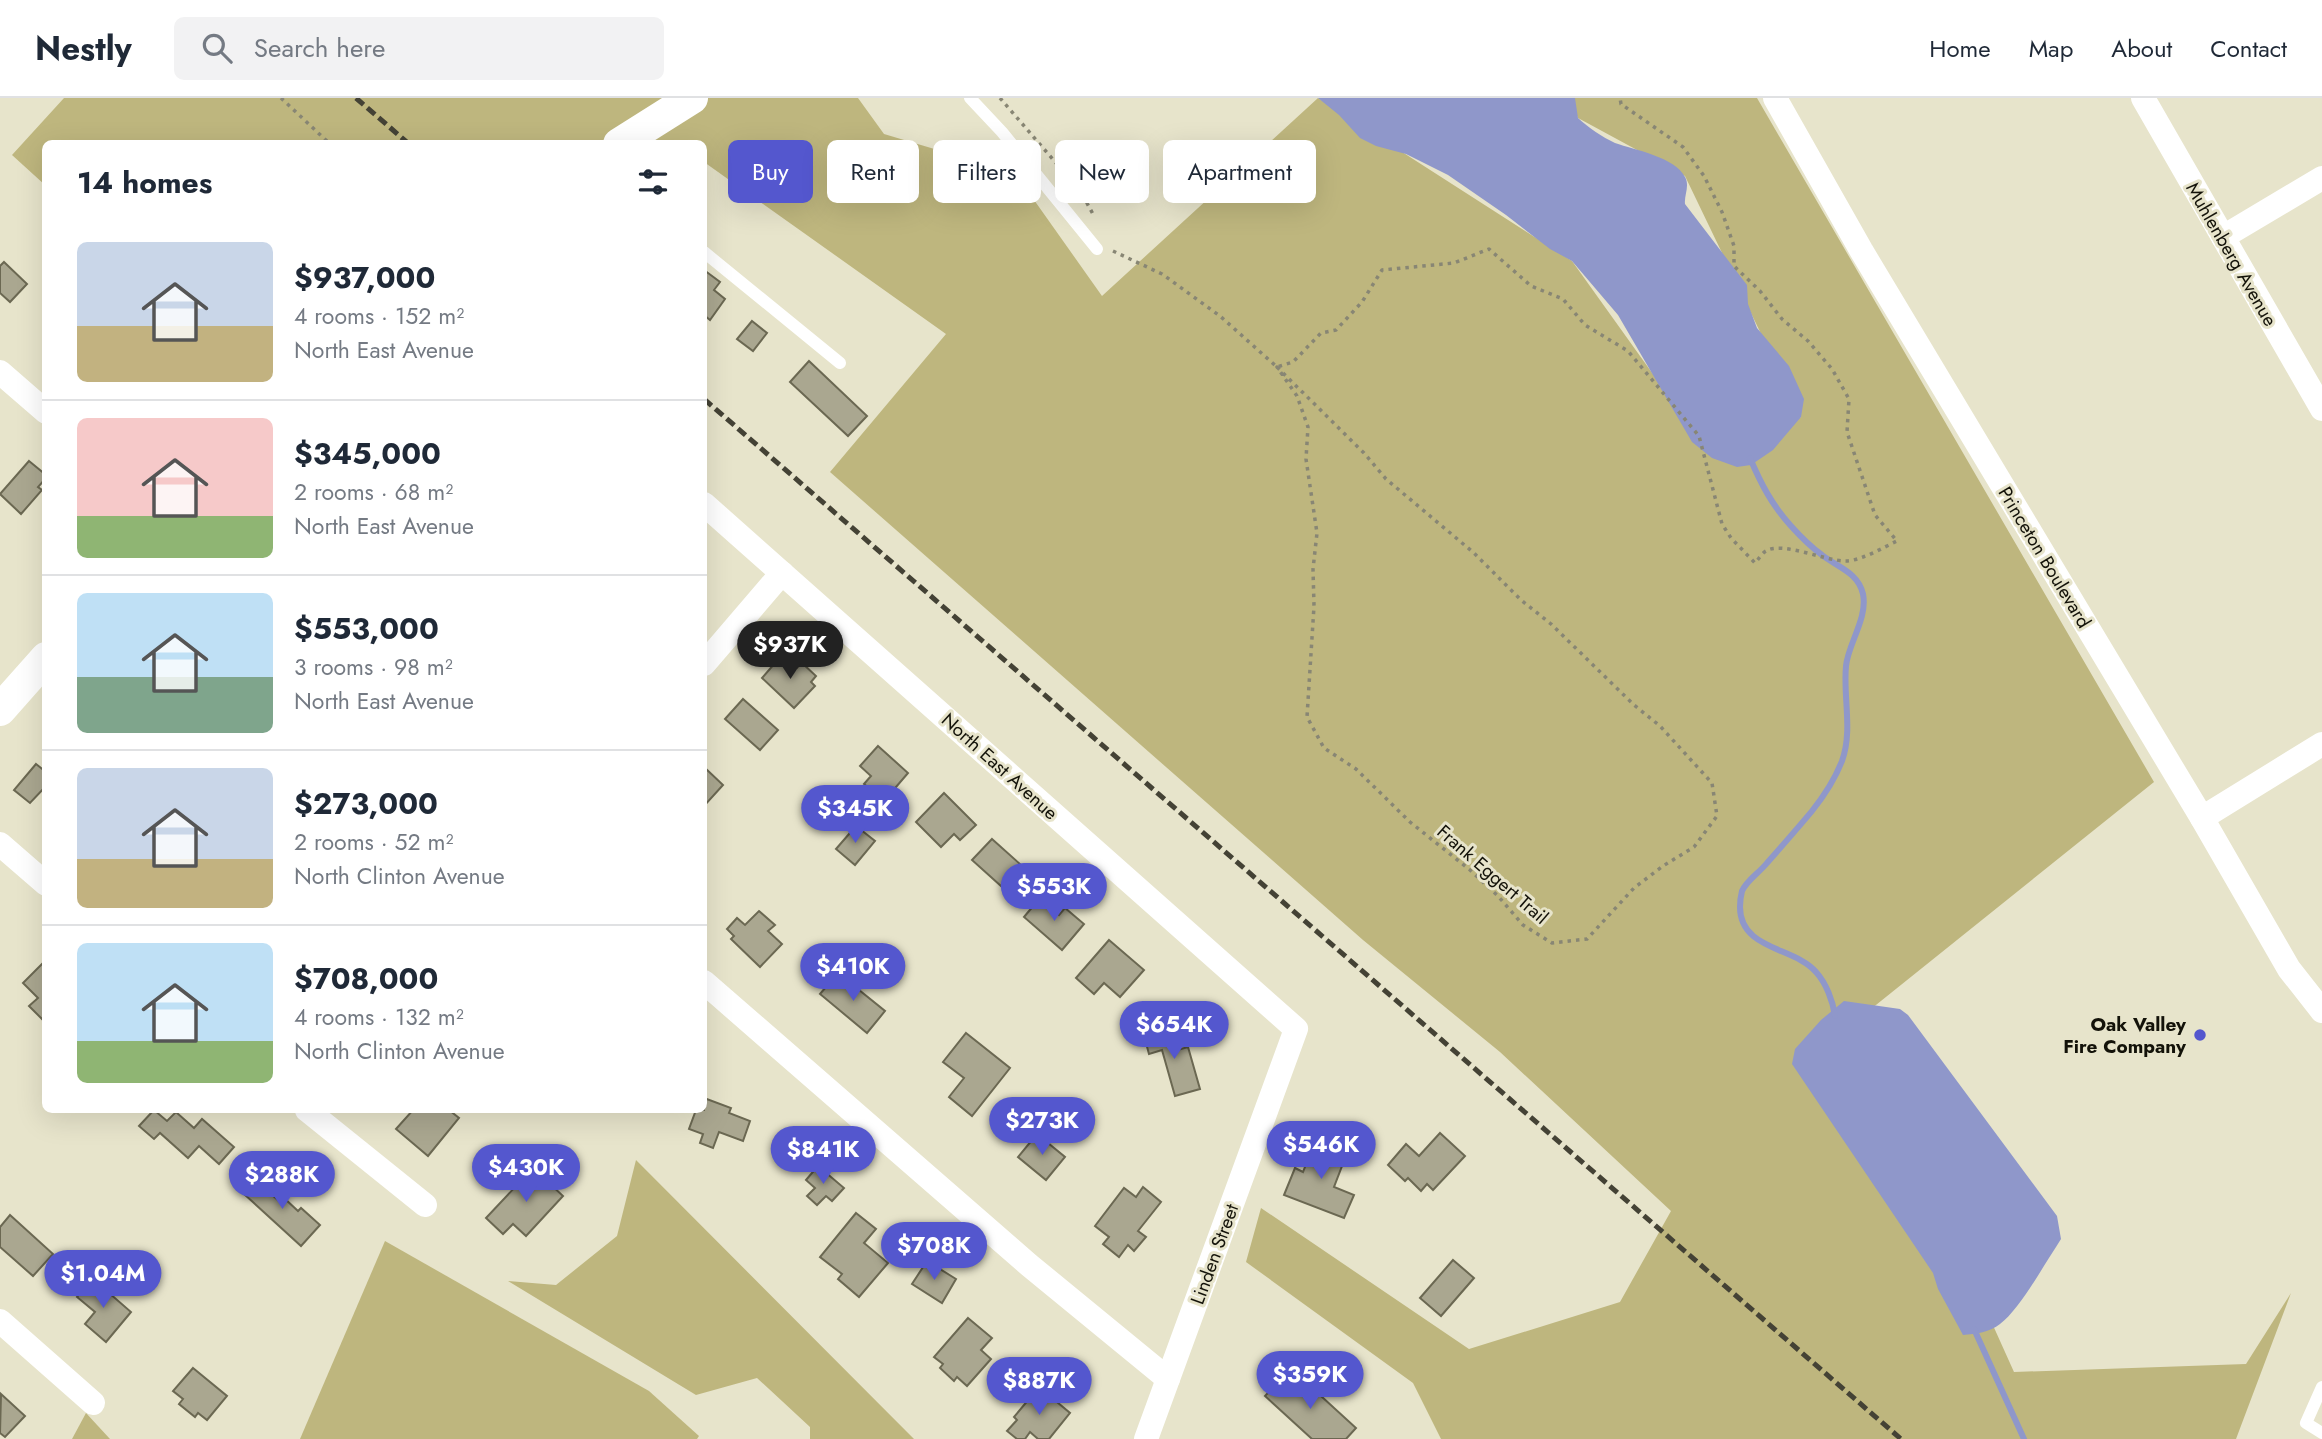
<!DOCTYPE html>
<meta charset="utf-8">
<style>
:root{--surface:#fff;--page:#f2f2f3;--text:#1f2937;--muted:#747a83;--line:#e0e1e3;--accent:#5457ce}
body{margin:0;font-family:Jost,sans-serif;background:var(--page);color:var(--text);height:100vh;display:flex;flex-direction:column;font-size:26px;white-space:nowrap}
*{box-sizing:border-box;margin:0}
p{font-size:23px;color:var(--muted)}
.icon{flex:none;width:38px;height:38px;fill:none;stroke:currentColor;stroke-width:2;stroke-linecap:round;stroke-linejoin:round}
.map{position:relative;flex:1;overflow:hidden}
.drawer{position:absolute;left:42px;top:42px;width:665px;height:973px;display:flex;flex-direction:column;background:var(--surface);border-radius:10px;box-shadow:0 7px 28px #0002}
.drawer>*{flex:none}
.banner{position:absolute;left:728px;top:42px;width:665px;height:63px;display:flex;gap:14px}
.price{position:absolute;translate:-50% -60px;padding:0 16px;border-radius:24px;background:var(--accent);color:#fff;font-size:23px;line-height:46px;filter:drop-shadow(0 2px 4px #0008)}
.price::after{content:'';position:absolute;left:50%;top:42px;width:21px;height:16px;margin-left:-10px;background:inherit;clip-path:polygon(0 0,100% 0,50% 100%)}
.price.on{background:#222;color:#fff}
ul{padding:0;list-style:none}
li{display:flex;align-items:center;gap:21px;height:175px;padding:0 35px}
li+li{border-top:2px solid var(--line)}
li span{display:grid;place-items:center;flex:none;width:196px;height:140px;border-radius:10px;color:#555}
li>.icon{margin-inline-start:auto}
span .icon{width:84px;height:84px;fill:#fffc;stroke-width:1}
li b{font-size:30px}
h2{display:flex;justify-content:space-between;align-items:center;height:84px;padding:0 35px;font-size:30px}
.tag{padding:0 24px;border-radius:10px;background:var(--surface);box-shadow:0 7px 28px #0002;font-size:24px;line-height:63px}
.tag.on{background:var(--accent);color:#fff}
header{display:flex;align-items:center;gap:42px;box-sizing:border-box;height:98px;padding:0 35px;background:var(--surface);border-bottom:2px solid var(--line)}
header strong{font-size:33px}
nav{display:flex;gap:38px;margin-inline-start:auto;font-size:24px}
.search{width:490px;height:63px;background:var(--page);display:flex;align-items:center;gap:18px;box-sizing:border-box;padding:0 24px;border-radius:10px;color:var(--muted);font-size:26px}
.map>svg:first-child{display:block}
.forest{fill:#beb67e}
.water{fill:#8f97ca}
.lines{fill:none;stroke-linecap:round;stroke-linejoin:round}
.stream{stroke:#8f97ca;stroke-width:6}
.building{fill:#aaa790;stroke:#6b6852;stroke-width:2}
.path{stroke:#888674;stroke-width:3.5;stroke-dasharray:3.5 5;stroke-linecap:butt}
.service{stroke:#fff;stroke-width:12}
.minor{stroke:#fff;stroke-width:24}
.tertiary{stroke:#fff;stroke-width:32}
.rail{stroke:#444235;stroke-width:5;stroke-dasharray:10 5;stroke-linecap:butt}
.poi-dot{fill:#5457ce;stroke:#e7e4cb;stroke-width:2.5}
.labels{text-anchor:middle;stroke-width:6;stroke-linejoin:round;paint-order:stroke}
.street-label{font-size:19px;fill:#131209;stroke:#e7e4cb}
.poi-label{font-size:19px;font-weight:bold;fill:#131209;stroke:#e7e4cb;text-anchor:end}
</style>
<header>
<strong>Nestly</strong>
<div class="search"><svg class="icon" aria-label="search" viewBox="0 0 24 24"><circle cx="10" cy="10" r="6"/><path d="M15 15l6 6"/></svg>Search here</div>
<nav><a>Home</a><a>Map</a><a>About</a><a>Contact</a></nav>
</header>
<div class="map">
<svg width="2322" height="1341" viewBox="0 0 2322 1341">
<rect width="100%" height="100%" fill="#e7e4cb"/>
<!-- forest -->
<g class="forest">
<path d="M64 0H858L884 36 1015 75 1102 198 1318 0 1572 163 1713 360 1801 319 1685 78 1578 20 1569 0H1757L2154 684 1856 923 2014 1274 2246 1266 2291 1195 2236 1341H1441L1413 1285 1246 1164 1261 1110 1469 1251 1620 1204 1671 1113 1500 954 1363 842 830 374 946 236 704 64V46H46L45 87 12 57Z"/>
<path d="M636 1062 914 1341H810V1329L757 1280 696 1297 508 1183 556 1187 617 1138Z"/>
<path d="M385 1143 649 1293 699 1338 697 1341H300Z"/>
<path d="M86 1315 110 1341H72Z"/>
</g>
<!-- water -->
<g class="water">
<path d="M1318 0H1575L1578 20C1589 30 1602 39 1615 45 1635 52 1675 59 1685 79 1690 88 1684 97 1685 106L1747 187 1748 206 1757 230 1789 268 1804 301 1801 319 1773 352 1751 367 1737 369 1712 360 1692 344 1618 217 1572 163 1550 151 1506 117 1448 77 1406 56 1376 48 1360 40 1339 17Z"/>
<path d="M1844 903 1900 911 1908 917 2057 1118 2061 1141 2056 1149C2042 1170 2019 1212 2000 1226 1990 1234 1976 1236 1963 1237L1938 1191 1933 1175 1792 966 1795 951 1821 922Z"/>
</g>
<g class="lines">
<!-- stream -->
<g class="stream">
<path d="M1750 360C1761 386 1772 407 1791 428 1800 438 1811 449 1822 457 1837 469 1858 474 1863 496 1868 520 1848 546 1846 568 1843 600 1853 632 1842 663 1835 681 1824 698 1812 713 1797 731 1782 748 1767 765 1759 775 1747 782 1742 793 1741 797 1740 805 1740 809 1740 852 1795 849 1816 874 1826 885 1833 903 1835 918"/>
<path d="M1974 1231 2024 1341"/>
</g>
</g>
<!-- building -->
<g class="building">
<path d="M4 164 27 186 10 204 0 195V168Z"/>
<path d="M704 172 720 184 714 192 725 201 710 222 704 217Z"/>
<path d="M752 223 767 235 753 253 737 241Z"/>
<path d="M809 263 867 318 848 338 790 284Z"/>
<path d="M29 363 46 377V380L38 389 42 392 21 416 0 396Z"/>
<path d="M782 557 797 570 802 565 816 578 811 584 815 588 794 610 762 580Z"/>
<path d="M743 601 778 632 760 652 725 621Z"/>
<path d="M878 648 908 675 884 703 864 686 871 678 860 668Z"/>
<path d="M36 666 46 674V688L30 705 14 692Z"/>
<path d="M704 669 723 687 704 708Z"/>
<path d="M944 695 976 727 960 742 954 736 941 749 916 724Z"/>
<path d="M856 728 875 743 855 767 836 751Z"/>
<path d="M992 741 1030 775 1011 797 972 762Z"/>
<path d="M1040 800 1059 817 1065 810 1084 826 1062 852 1024 819Z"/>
<path d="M759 813 775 827 768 833 782 846 760 869 731 841 734 838 727 831 737 820 745 827Z"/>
<path d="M1109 842 1144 872 1120 899 1104 885 1094 896 1076 880Z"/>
<path d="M43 865 46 868V917L42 921 29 908 38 900 23 885Z"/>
<path d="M838 875 885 913 867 935 820 896Z"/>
<path d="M1167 927 1174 953 1188 949 1200 991 1175 998 1162 952 1149 956 1143 934Z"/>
<path d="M966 935 1010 970 972 1018 949 999 964 980 943 964Z"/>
<path d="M704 1000 731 1010 729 1015 750 1023 743 1043 719 1034 713 1050 700 1045 703 1036 689 1031 696 1012H704Z"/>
<path d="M154 1012 167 1023 176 1014 194 1030 202 1021 234 1049 219 1066 199 1048 188 1060 160 1035 154 1041 139 1028Z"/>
<path d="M413 1012H449L459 1020 428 1058 396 1031Z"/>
<path d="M1440 1035 1465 1058 1433 1092 1427 1086 1421 1093 1408 1080 1405 1083 1388 1067 1406 1046 1419 1058Z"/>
<path d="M1037 1036 1065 1059 1046 1082 1018 1059Z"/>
<path d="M1315 1043 1347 1055 1334 1089 1354 1097 1344 1120 1284 1097 1295 1070 1303 1074Z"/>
<path d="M818 1068 844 1090 832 1103 826 1098 817 1107 807 1098 815 1090 806 1082Z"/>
<path d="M533 1070 563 1098 526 1138 513 1126 503 1136 486 1120Z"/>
<path d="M262 1077 277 1091 272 1097 280 1104 284 1100 298 1113 301 1110 320 1127 301 1148 244 1096Z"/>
<path d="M1143 1089 1161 1104 1138 1133 1146 1139 1134 1153 1128 1147 1119 1159 1103 1146 1109 1139 1095 1128 1124 1090 1136 1099Z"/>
<path d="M856 1115 876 1131 864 1145 888 1165 859 1199 838 1181 842 1176 820 1159Z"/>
<path d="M10 1117 53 1156 33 1178 0 1149V1129Z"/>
<path d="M1453 1162 1474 1180 1441 1218 1420 1200Z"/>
<path d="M927 1163 956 1181 942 1205 912 1186Z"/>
<path d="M93 1181 131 1214 106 1244 85 1226 95 1214 77 1199Z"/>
<path d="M968 1220 992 1240 981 1252 991 1261 967 1288 957 1279 954 1283 940 1270 943 1266 934 1259Z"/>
<path d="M193 1270 227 1298 207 1322 198 1315 195 1319 179 1306 183 1301 173 1293Z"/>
<path d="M1285 1277 1305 1294 1310 1288 1356 1330 1346 1341H1312L1265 1298Z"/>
<path d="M1039 1289 1070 1315 1049 1341H1038L1030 1334 1025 1341H1017L1007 1333 1017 1322 1014 1319Z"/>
<path d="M1 1296 25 1318 5 1339 0 1335Z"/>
</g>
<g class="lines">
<!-- path -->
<g class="path">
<path d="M281 0 330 46"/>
<path d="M1000 0 1081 94 1094 118"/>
<path d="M1113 153 1162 176 1220 218 1277 269 1293 264 1321 235 1336 232 1362 204 1382 172 1454 165 1489 151 1531 188 1563 201 1585 227 1628 253 1699 338 1722 426 1731 440 1755 465C1758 462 1762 455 1766 453 1782 443 1825 463 1846 463 1863 462 1882 450 1897 443L1875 417 1847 334 1849 301 1832 271 1808 243 1782 221 1760 193 1734 168V148L1722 114 1704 78 1683 49 1621 6 1620 0"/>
<path d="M1277 269 1364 355 1386 381 1474 455 1521 502 1551 526 1634 607 1660 628 1712 685 1717 718 1694 749 1663 768 1634 790 1587 841 1552 845 1523 827 1498 798 1470 772 1410 724 1356 671 1324 650 1307 619 1314 508 1313 471 1317 435 1306 361 1308 329 1297 298Z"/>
</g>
<!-- service -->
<g class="service">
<path d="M970 0 1002 34 1097 151"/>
<path d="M704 154 840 265"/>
<path d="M2322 1289 2306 1325 2322 1335"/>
</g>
<!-- minor -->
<g class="minor">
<path d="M1775 0 1861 152 2202 720 2289 871 2322 913"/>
<path d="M2143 0 2322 311"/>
<path d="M2223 139 2322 80"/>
<path d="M0 274 46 314"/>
<path d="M704 406 1296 931 1146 1341"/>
<path d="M704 566 782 475"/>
<path d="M2202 720 2322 646"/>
<path d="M0 746 46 786"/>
<path d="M704 884 1029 1167 1168 1281"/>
<path d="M307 1012 425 1107"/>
<path d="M0 1223 93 1305"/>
</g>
<!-- tertiary -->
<g class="tertiary">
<path d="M619 46 692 0"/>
<path d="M0 612 46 560"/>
</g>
<!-- rail -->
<g class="rail">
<path d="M356 0 409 46"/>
<path d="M704 301 1901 1341"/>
</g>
</g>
<!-- markers -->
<circle class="poi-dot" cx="2200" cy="937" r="7"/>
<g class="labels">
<!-- street labels -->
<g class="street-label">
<text transform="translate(2232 156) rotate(60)" y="7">Muhlenberg Avenue</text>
<text transform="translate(2045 459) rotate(59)" y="7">Princeton Boulevard</text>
<text transform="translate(1000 668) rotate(42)" y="7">North East Avenue</text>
<text transform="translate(1493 776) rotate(41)" y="7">Frank Eggert Trail</text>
<text transform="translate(1214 1156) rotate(-70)" y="7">Linden Street</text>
</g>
<!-- poi labels -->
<g class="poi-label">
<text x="2186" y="933">Oak Valley<tspan x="2186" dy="22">Fire Company</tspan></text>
</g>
</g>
</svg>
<b class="price on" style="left:790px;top:583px">$937K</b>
<b class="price" style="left:855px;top:747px">$345K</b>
<b class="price" style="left:1054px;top:825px">$553K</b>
<b class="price" style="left:853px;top:905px">$410K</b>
<b class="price" style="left:1174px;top:963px">$654K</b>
<b class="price" style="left:1042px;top:1059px">$273K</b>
<b class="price" style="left:1321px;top:1083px">$546K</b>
<b class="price" style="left:823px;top:1088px">$841K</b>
<b class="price" style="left:526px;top:1106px">$430K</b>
<b class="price" style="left:282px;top:1113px">$288K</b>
<b class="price" style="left:934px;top:1184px">$708K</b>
<b class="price" style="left:103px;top:1212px">$1.04M</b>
<b class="price" style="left:1310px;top:1313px">$359K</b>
<b class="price" style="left:1039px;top:1319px">$887K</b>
<div class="banner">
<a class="tag on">Buy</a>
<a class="tag">Rent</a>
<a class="tag">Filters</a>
<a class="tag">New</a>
<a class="tag">Apartment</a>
</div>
<section class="drawer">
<h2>14 homes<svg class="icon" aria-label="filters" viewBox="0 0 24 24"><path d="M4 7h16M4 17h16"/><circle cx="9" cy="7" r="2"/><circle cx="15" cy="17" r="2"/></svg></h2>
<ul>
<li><span style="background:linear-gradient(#c9d6e8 60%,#c2b280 0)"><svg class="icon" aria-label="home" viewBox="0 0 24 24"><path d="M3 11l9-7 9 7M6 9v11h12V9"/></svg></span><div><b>$937,000</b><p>4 rooms · 152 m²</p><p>North East Avenue</p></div></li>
<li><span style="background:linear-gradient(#f6c9c9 70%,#8fb573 0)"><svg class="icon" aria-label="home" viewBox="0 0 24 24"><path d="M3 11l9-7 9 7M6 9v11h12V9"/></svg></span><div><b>$345,000</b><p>2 rooms · 68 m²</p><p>North East Avenue</p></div></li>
<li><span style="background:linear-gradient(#bfe0f5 60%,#7fa58c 0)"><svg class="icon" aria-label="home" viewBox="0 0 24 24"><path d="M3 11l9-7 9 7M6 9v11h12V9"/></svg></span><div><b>$553,000</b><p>3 rooms · 98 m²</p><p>North East Avenue</p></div></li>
<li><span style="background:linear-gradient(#c9d6e8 65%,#c2b280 0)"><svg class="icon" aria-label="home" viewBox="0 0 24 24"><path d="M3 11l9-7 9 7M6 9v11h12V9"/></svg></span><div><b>$273,000</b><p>2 rooms · 52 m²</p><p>North Clinton Avenue</p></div></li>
<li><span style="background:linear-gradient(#bfe0f5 70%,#8fb573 0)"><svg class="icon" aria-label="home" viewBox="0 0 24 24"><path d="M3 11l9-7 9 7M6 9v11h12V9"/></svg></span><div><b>$708,000</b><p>4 rooms · 132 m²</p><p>North Clinton Avenue</p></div></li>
</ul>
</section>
</div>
